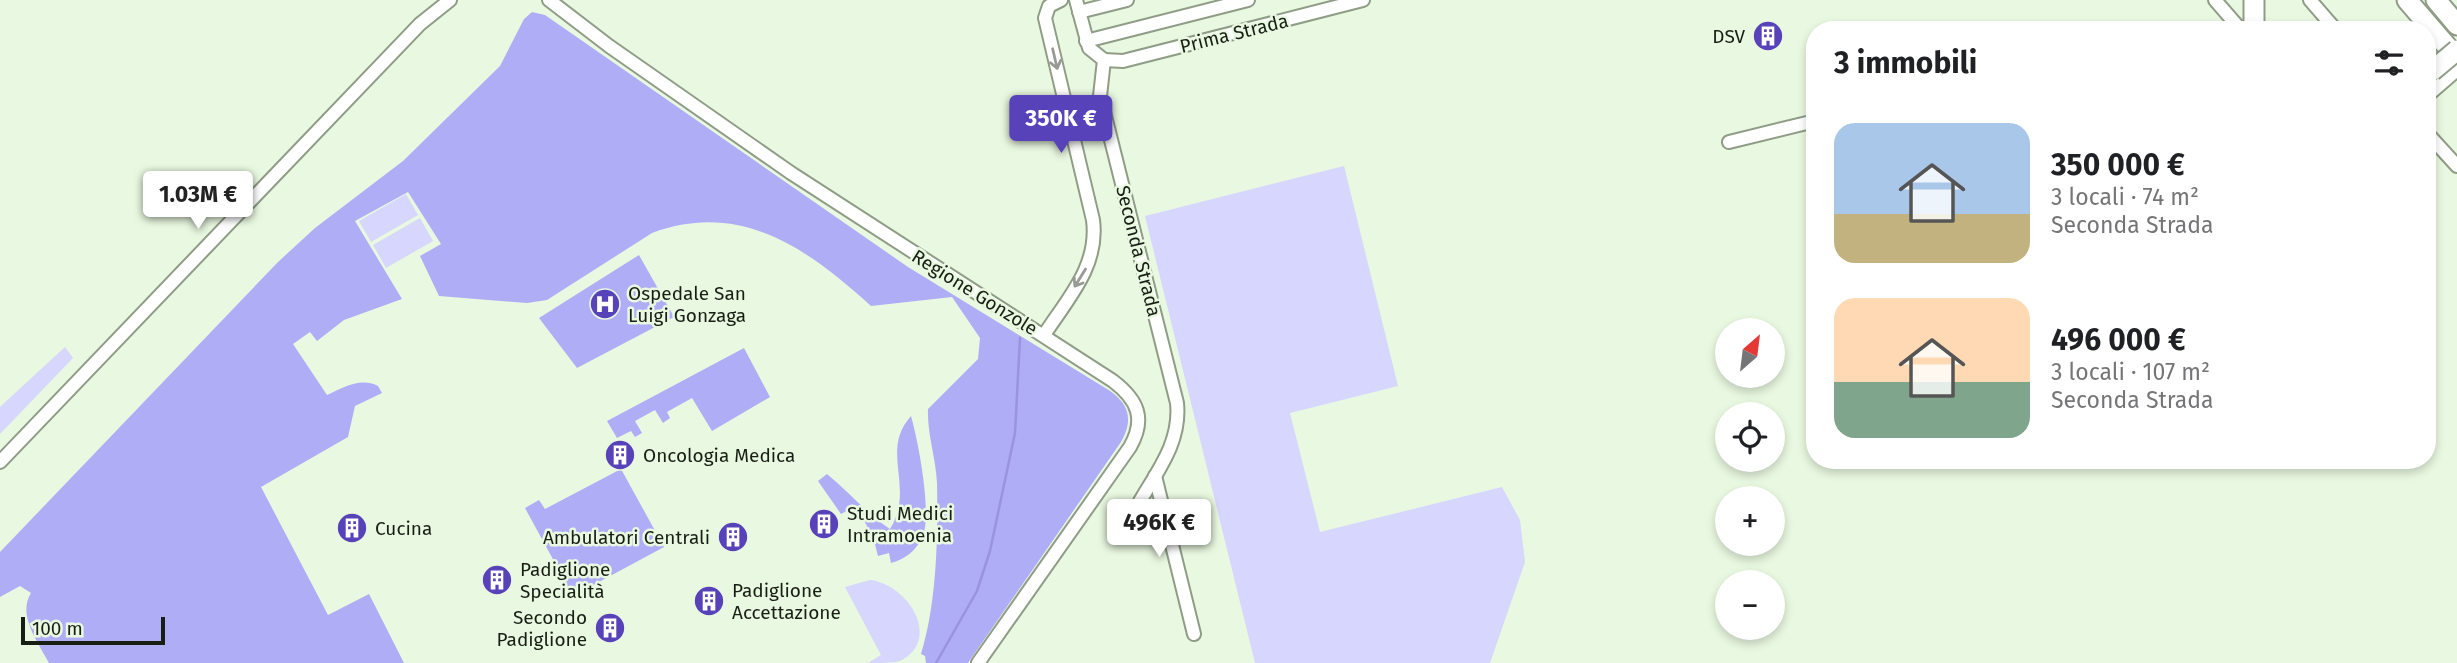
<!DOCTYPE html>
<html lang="it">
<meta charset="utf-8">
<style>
:root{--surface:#fff;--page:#f2f2f2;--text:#202124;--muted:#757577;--accent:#5742ba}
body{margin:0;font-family:"Fira Sans",sans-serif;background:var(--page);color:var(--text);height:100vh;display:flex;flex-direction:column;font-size:26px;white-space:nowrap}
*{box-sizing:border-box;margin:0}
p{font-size:23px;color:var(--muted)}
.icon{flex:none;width:38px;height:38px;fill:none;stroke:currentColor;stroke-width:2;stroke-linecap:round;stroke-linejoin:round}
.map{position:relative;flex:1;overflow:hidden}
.details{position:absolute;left:1806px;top:21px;width:630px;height:448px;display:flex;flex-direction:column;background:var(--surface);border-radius:28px;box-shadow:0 4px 10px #0003}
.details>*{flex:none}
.needle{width:46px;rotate:28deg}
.tools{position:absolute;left:1715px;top:318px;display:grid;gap:14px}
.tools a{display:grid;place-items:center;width:70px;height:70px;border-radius:50%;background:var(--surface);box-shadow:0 4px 10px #0003;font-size:35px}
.scale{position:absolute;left:21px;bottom:18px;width:144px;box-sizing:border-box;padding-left:7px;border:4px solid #191e15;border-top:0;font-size:19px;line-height:24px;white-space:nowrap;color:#191e15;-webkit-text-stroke:5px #e9f8e0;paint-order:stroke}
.price{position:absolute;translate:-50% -60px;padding:0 16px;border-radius:7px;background:#fff;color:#222;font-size:23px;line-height:46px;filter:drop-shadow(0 2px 4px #0008)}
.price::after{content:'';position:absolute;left:50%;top:42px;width:21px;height:16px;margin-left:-10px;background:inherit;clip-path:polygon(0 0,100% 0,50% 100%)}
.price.active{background:var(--accent);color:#fff}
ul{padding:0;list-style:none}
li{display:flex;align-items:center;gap:21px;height:175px;padding:0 28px}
li span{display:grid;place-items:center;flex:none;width:196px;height:140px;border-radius:21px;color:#555}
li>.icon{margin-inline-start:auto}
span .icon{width:84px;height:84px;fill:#fffc;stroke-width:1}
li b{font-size:30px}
h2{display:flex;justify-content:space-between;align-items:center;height:84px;padding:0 28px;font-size:30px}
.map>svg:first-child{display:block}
.green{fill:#d7d6fe}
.forest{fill:#b0adf7}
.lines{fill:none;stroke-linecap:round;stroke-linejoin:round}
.stream{stroke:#9895dd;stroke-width:2.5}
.minor-casing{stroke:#8f9d86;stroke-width:16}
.highway-casing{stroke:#8f9d86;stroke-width:23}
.minor{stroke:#fff;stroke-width:12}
.highway{stroke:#fff;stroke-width:19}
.highway-bridge-casing{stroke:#8f9d86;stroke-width:23;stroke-linecap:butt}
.highway-bridge{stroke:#fff;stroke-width:19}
.oneway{stroke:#989a96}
.labels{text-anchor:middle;stroke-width:5;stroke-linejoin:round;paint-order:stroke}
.street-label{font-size:19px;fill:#191e15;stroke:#e9f8e0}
.poi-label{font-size:19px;fill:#191e15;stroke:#e9f8e0;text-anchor:start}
</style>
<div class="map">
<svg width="2457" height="663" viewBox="0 0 2457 663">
<rect width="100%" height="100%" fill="#e9f8e0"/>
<!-- green -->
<g class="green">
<path d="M1344 166 1398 386 1290 413 1320 532 1502 487 1520 520 1525 562 1490 663H1255L1145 216Z"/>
<path d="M406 194 418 215 371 242 359 221Z"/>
<path d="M420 218 433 241 386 268 373 245Z"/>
<path d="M65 347 73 358 0 434V407Z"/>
<path d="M870 580C910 585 942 641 900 661 891 663 877 663 868 663L881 655 845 587Z"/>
</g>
<!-- forest -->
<g class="forest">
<path d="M532 12 545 15 908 267 1107 389C1129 403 1134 419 1121 442L968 663H926L925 656 921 654C937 602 938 537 937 483 936 458 927 434 928 409L978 359 980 338 952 297 871 306C808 249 741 200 652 233L547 300 527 303 439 296 420 256 441 244 408 192 355 221 402 299 344 320 317 341 310 332 293 344 327 395C343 388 360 377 378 386L382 393 355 406 348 437 261 487 328 615 369 594 404 663H49C38 642 17 615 31 593L20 586 0 597V552L278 262 315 228 403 161 500 66 524 19Z"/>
<path d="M639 255 674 317 577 368 539 318Z"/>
<path d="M744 348 770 397 712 431 692 398 667 412 670 418 663 423 655 410 635 421 642 433 635 437 631 431 617 438 607 421Z"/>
<path d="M911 416C918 440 932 513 923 535 917 550 906 559 891 563L889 553 878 556 873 537 856 506 841 514 818 481 827 474C849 492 867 514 890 529 916 487 879 452 911 416Z"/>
<path d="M621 469 664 547 573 596 525 508 539 500 545 509Z"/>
</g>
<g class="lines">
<!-- stream -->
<path class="stream" d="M936 663 977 591 990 551 1015 433 1020 338"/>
<!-- minor casing -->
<g class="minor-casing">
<g id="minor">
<path d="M549 0 609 46 791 173 1113 381C1138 400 1146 419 1130 447L978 663"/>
<path d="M1076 0 1089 48 1104 60 1100 96 1177 403C1181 442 1158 470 1139 503"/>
<path d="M2215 0 2241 30"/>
<path d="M2310 0 2336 30"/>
<path d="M1079 12 1127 0"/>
<path d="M1086 41 1248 0"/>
<path d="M1104 60 1123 61 1363 0"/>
<path d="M2427 96 2457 70"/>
<path d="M2427 133 2457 166"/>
<path d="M1729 142 1815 121"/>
<path d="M1044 335C1068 298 1099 266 1093 220L1045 18 1049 6 1061 0"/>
<path d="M0 462 420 24 450 0"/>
<path d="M1155 476 1194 634"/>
</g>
</g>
<!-- highway casing -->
<g class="highway-casing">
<g id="highway">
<path d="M2407 0 2457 58"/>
<path d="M2436 0 2457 25"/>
<path d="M2254 30V0"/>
</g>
</g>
<!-- minor -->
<use href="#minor" class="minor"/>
<!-- highway -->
<use href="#highway" class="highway"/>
<!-- highway-bridge casing -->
<g class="highway-bridge-casing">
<path id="highway-bridge" d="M2432 71 2457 50"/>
</g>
<!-- highway-bridge -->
<use href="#highway-bridge" class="highway-bridge"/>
</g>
<!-- one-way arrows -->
<defs><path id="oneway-shaft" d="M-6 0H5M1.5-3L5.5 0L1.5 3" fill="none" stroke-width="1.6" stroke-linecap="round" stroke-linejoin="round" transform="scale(1.75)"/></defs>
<g class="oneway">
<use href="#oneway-shaft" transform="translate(1055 59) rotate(77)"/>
<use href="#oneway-shaft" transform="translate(1080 278) rotate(122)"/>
</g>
<!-- icons -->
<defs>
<g id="building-disc" transform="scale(1.575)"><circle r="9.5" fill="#5742ba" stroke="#e9f8e0"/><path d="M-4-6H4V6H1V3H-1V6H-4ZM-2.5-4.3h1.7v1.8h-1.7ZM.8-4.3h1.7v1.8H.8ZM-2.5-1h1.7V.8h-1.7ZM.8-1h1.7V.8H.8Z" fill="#fff"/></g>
<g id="hospital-disc" transform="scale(1.575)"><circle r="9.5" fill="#5742ba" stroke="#e9f8e0"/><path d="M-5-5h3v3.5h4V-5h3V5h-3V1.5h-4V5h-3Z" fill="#fff"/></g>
</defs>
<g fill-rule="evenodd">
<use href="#building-disc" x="1768" y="36"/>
<use href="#hospital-disc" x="605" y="304"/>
<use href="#building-disc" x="620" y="455"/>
<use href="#building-disc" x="824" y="524"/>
<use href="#building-disc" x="352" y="528"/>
<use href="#building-disc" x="733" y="537"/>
<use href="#building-disc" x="497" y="580"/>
<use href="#building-disc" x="709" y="601"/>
<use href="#building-disc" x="610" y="628"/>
</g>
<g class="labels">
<!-- street labels -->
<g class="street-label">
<text transform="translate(1234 33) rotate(-14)" y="7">Prima Strada</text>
<text transform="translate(1139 251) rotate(76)" y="7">Seconda Strada</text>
<text transform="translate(975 292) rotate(32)" y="7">Regione Gonzole</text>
</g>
<!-- poi labels -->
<g class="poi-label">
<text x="1745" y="43" text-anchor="end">DSV</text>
<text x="628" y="300">Ospedale San<tspan x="628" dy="22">Luigi Gonzaga</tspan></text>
<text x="643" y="462">Oncologia Medica</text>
<text x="847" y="520">Studi Medici<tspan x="847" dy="22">Intramoenia</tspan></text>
<text x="375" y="535">Cucina</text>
<text x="710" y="544" text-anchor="end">Ambulatori Centrali</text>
<text x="520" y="576">Padiglione<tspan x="520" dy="22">Specialità</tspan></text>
<text x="732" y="597">Padiglione<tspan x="732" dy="22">Accettazione</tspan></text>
<text x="587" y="624" text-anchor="end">Secondo<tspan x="587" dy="22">Padiglione</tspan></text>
</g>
</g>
</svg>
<div class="tools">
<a><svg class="needle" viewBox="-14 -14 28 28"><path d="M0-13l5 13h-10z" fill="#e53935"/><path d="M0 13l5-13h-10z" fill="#757577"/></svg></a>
<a><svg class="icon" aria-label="locate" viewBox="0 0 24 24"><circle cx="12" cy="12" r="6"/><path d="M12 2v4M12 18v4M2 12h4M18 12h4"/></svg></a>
<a>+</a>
<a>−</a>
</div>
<div class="scale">100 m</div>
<b class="price active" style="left:1061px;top:155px">350K €</b>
<b class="price" style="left:198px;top:231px">1.03M €</b>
<b class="price" style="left:1159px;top:559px">496K €</b>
<section class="details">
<h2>3 immobili<svg class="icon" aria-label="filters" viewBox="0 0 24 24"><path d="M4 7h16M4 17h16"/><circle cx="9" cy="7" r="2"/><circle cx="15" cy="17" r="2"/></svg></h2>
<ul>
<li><span style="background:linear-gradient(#a9c7e8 65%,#c2b280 0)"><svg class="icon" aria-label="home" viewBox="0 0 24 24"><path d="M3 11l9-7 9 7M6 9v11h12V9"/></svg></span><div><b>350 000 €</b><p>3 locali · 74 m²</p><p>Seconda Strada</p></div></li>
<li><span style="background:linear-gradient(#ffd9b3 60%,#7fa58c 0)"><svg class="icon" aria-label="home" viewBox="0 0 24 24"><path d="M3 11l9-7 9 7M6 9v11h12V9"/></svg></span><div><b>496 000 €</b><p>3 locali · 107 m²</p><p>Seconda Strada</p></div></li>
</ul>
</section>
</div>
